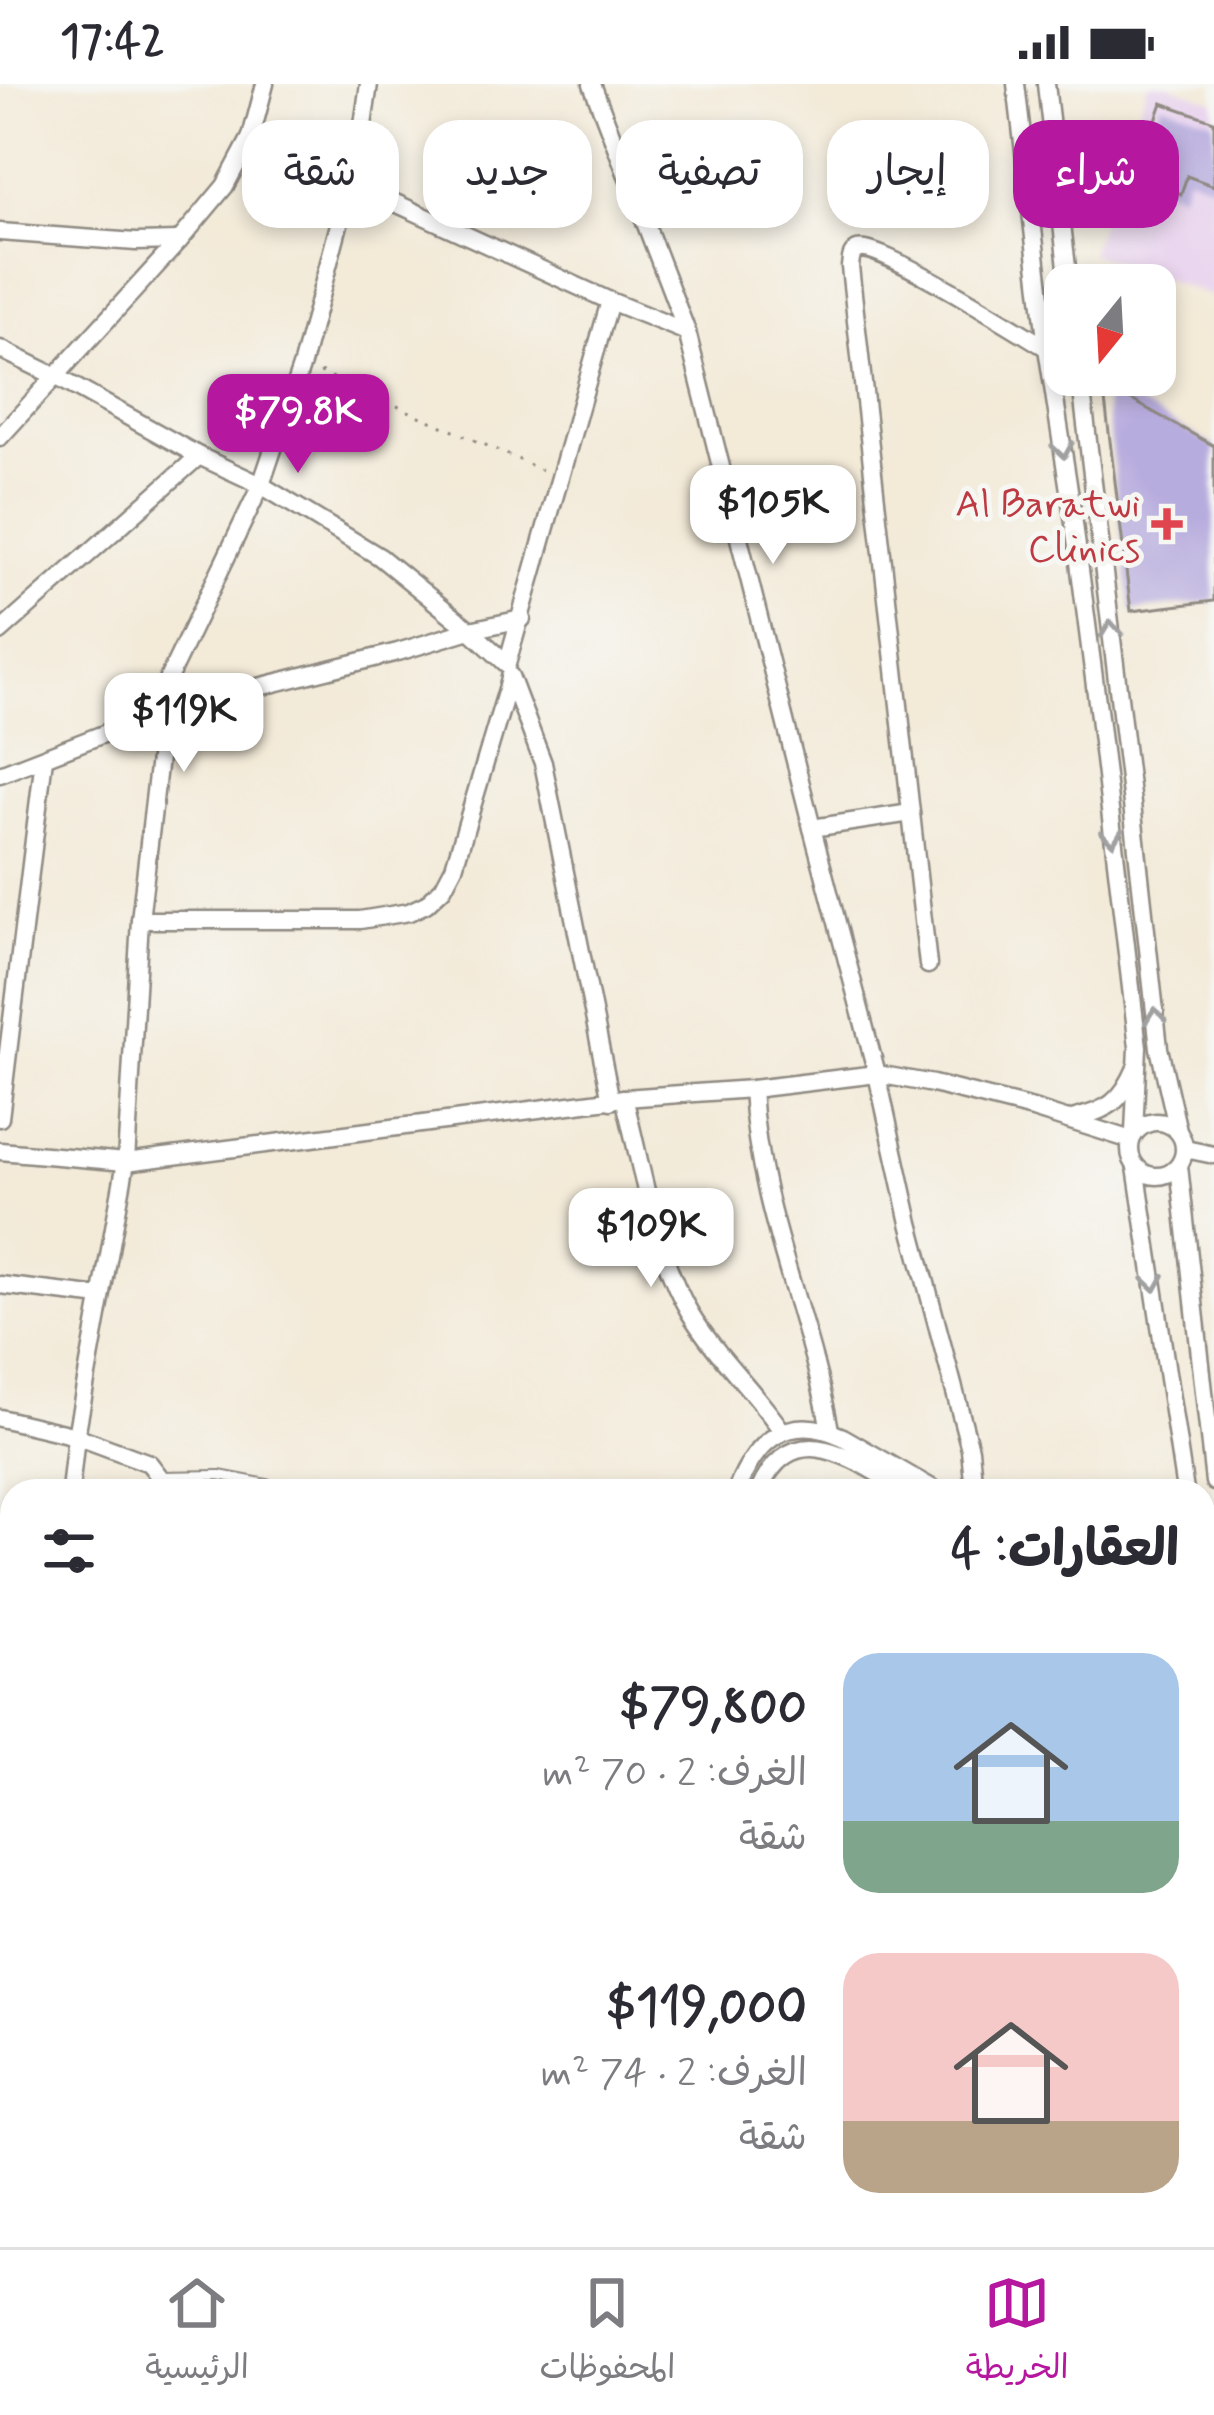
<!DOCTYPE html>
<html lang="ar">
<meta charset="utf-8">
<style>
:root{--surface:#fff;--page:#f7f7f7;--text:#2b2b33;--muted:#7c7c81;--line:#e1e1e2;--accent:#b5179e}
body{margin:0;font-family:Mynerve,"Playpen Sans Arabic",sans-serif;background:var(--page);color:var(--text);direction:rtl;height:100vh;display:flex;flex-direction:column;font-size:45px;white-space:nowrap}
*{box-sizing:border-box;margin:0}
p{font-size:39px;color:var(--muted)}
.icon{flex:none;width:66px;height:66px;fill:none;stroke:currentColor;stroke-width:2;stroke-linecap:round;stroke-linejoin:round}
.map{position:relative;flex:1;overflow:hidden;direction:ltr}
.sheet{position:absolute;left:0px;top:1395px;width:1215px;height:768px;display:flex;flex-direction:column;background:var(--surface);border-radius:36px 36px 0 0;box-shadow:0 6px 18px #0003;direction:rtl}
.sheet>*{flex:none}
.hud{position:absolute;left:36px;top:36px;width:1143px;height:108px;direction:rtl;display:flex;gap:24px}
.needle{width:78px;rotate:198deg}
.fabs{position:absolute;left:1044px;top:180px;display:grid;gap:24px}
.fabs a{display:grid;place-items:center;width:132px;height:132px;border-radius:24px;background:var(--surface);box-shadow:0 6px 18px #0003;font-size:60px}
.price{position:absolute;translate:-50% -102px;padding:0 27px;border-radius:24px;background:#fff;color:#222;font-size:39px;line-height:78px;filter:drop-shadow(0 3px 6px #0008)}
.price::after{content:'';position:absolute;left:50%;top:72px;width:36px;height:27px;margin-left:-18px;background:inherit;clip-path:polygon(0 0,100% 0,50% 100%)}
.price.on{background:var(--accent);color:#fff}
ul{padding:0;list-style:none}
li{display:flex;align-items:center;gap:36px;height:300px;padding:0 36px}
li span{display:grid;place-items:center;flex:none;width:336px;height:240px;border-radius:36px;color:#555}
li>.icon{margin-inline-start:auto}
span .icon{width:144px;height:144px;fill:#fffc;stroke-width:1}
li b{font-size:51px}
h2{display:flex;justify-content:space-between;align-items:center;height:144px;padding:0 36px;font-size:51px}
.tag{padding:0 42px;border-radius:36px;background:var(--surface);box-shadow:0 6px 18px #0003;font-size:42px;line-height:108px}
.tag.on{background:var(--accent);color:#fff}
.status{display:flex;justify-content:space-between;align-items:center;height:84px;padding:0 60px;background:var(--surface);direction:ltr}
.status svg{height:33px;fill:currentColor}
.tab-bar{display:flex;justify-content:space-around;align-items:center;height:168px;border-top:3px solid var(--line);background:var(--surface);font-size:33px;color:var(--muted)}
.tab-bar a{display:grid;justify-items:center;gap:6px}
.tab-bar .on{color:var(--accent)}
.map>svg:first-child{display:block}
.built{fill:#e8d2ee}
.building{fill:#b7acde}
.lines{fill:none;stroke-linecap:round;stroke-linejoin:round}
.lane-casing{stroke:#8f8a82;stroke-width:12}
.street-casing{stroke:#8f8a82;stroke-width:21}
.secondary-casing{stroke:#8f8a82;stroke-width:28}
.primary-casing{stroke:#8f8a82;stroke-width:32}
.path{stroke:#8f8a82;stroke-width:3;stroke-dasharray:3 9;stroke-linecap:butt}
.lane{stroke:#fff;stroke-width:8}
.street{stroke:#fff;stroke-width:16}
.secondary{stroke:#fff;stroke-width:24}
.primary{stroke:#fff;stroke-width:27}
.oneway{stroke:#a0a0a0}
.health-dot{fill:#e0444e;stroke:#f6f6f2;stroke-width:4.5}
.labels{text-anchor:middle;stroke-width:10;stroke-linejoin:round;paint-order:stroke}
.health-label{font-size:39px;fill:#be3a42;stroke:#f6f6f2;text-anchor:end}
</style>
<div class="status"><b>17:42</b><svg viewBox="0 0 49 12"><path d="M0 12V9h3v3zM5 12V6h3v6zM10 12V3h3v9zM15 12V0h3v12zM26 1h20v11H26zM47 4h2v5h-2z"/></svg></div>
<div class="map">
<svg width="1214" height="2163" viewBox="0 0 1214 2163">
<rect width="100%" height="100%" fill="#f6f6f2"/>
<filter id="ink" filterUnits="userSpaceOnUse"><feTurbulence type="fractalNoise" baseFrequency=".00833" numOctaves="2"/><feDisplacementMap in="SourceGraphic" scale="24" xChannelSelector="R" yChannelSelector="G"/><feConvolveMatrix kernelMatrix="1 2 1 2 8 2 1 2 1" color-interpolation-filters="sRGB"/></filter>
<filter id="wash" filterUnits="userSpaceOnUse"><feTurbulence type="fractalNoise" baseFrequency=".004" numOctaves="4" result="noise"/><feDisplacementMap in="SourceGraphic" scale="48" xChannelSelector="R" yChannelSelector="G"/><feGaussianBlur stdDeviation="2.7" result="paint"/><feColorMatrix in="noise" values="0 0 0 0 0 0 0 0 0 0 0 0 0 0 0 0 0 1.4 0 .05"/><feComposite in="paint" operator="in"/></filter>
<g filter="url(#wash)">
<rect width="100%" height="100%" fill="#f3ead8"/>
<!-- built -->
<path class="built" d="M1148 0H1167L1214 17V213L1090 169Z"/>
<g id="blocks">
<!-- building -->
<g class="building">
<path d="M1162 19 1214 37V102L1187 92 1181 110 1135 94Z"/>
<path d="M1103 300 1214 362V517L1131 527Z"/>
</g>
</g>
</g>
<g filter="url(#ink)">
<use href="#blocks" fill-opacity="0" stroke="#8f8a82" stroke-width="3"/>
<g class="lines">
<!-- lane casing -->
<g class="lane-casing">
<g id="lane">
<path d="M161 1392 219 1391 304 1407"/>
<path d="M1203 1559 1214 1583"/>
<path d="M1203 1771 1214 1710"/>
</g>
</g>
<!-- street casing -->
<g class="street-casing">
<g id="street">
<path d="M592 0 687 248 812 744 877 990 910 1139 970 1365 974 1407"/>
<path d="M1016 0 1047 264 1073 432 1099 633 1138 963 1134 1048"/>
<path d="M1046 0 1069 201"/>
<path d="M251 53 610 217 687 248"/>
<path d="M0 148 136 158 179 157"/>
<path d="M0 265 57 293 199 372 261 401 380 473 470 546 522 535"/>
<path d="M1080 291 1132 720 1159 964 1178 1047"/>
<path d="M0 353 179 157 225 102 251 53 265 0"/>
<path d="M0 548 199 372"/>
<path d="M510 592 543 679 611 1017"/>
<path d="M0 690 163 627 398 568 470 546 507 580 610 217"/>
<path d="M812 744 911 729"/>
<path d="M140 836H360L409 828 426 820 443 804 454 783 510 595"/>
<path d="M928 881 850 183C851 176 850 170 857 166 876 156 1023 250 1047 264"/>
<path d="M752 1005C758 1126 809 1231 830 1346"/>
<path d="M624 1014C642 1081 654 1169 690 1229 716 1272 754 1306 782 1347"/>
<path d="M0 1034 44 674"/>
<path d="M1072 1035C1108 1026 1121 1019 1136 984"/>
<circle cx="1157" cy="1065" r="27"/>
<path d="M1185 1065 1214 1071"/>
<path d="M0 1067 126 1078 624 1014 752 1005 877 990 933 1000 1033 1025 1131 1056"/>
<path d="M1179 1082 1214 1398"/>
<path d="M1136 1083 1185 1407"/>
<path d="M0 1201 101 1213"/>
<path d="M0 1334 76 1352 149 1379 159 1392V1407"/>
<path d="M70 1407 76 1352 126 1078 140 836 161 657 164 603 261 401 302 280 350 99 363 41 369 0"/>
<path d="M736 1407C756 1357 787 1327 843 1353L937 1407"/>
<path d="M759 1407C794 1327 856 1378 907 1407"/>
<path d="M1203 1544 1208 1540 1214 1526"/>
<path d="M0 1559 12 1561"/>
<path d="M0 1964 12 1967"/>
<path d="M1203 2070 1214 2075"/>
<path d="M0 2121 12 2127"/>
<path d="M63 2151 109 2163"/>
<path d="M383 2151 386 2163"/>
<path d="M912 2163 915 2151"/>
</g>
</g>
<!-- secondary casing -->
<g class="secondary-casing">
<g id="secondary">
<path d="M560 2163 564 2151"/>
<path d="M587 2163 592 2151"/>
</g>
</g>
<!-- primary casing -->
<g class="primary-casing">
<g id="primary">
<path d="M0 1685 12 1690"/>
<path d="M0 1712 12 1716"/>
<path d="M1203 1866 1214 1865"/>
<path d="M1203 1906 1214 1905"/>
</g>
</g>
<!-- path -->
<path class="path" d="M320 288 542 386"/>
<!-- lane -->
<use href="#lane" class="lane"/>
<!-- street -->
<use href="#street" class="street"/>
<!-- secondary -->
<use href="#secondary" class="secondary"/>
<!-- primary -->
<use href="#primary" class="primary"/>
</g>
<!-- one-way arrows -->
<defs><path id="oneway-chevron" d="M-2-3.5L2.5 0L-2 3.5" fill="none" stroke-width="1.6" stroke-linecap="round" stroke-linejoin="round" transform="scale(3)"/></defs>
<g class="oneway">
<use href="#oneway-chevron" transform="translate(1063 366) rotate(81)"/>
<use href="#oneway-chevron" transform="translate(1111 545) rotate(-97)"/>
<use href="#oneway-chevron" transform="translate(1112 753) rotate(84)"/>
<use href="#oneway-chevron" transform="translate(1155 932) rotate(-96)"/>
<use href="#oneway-chevron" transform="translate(1154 1199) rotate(81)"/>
</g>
</g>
<!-- markers -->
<path class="health-dot" d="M1161 422h12v12h12v12h-12v12h-12v-12h-12v-12h12z"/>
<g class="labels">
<!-- health labels -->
<g class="health-label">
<text x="1140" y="432">Al Baratwi<tspan x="1140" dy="45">Clinics</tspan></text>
</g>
</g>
</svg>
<div class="fabs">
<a><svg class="needle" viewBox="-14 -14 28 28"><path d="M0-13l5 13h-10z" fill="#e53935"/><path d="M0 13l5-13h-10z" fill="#7c7c81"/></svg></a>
</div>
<b class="price on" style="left:298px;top:392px">$79.8K</b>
<b class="price" style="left:773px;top:483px">$105K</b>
<b class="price" style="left:184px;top:691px">$119K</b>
<b class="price" style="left:651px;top:1206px">$109K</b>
<div class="hud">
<a class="tag on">شراء</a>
<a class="tag">إيجار</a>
<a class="tag">تصفية</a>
<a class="tag">جديد</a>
<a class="tag">شقة</a>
</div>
<section class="sheet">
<h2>العقارات: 4<svg class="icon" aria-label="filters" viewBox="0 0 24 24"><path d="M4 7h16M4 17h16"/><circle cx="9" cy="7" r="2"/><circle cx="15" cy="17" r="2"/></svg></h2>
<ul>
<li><span style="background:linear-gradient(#a9c7e8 70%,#7fa58c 0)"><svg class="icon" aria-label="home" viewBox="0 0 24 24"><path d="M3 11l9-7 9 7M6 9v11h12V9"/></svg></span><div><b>$79,800</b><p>الغرف: 2 · 70 m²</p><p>شقة</p></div></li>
<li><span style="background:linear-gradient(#f6c9c9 70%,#b9a48a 0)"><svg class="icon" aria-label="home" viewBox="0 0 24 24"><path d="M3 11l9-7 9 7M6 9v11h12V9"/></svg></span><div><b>$119,000</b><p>الغرف: 2 · 74 m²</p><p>شقة</p></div></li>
</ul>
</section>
</div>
<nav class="tab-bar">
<a class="on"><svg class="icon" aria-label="map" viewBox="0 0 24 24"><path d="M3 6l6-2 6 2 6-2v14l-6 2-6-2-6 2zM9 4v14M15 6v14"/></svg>الخريطة</a>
<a><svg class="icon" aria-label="saved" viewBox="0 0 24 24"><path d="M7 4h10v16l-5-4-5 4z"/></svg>المحفوظات</a>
<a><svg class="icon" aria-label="home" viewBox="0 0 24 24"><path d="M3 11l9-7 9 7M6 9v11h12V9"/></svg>الرئيسية</a>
</nav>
